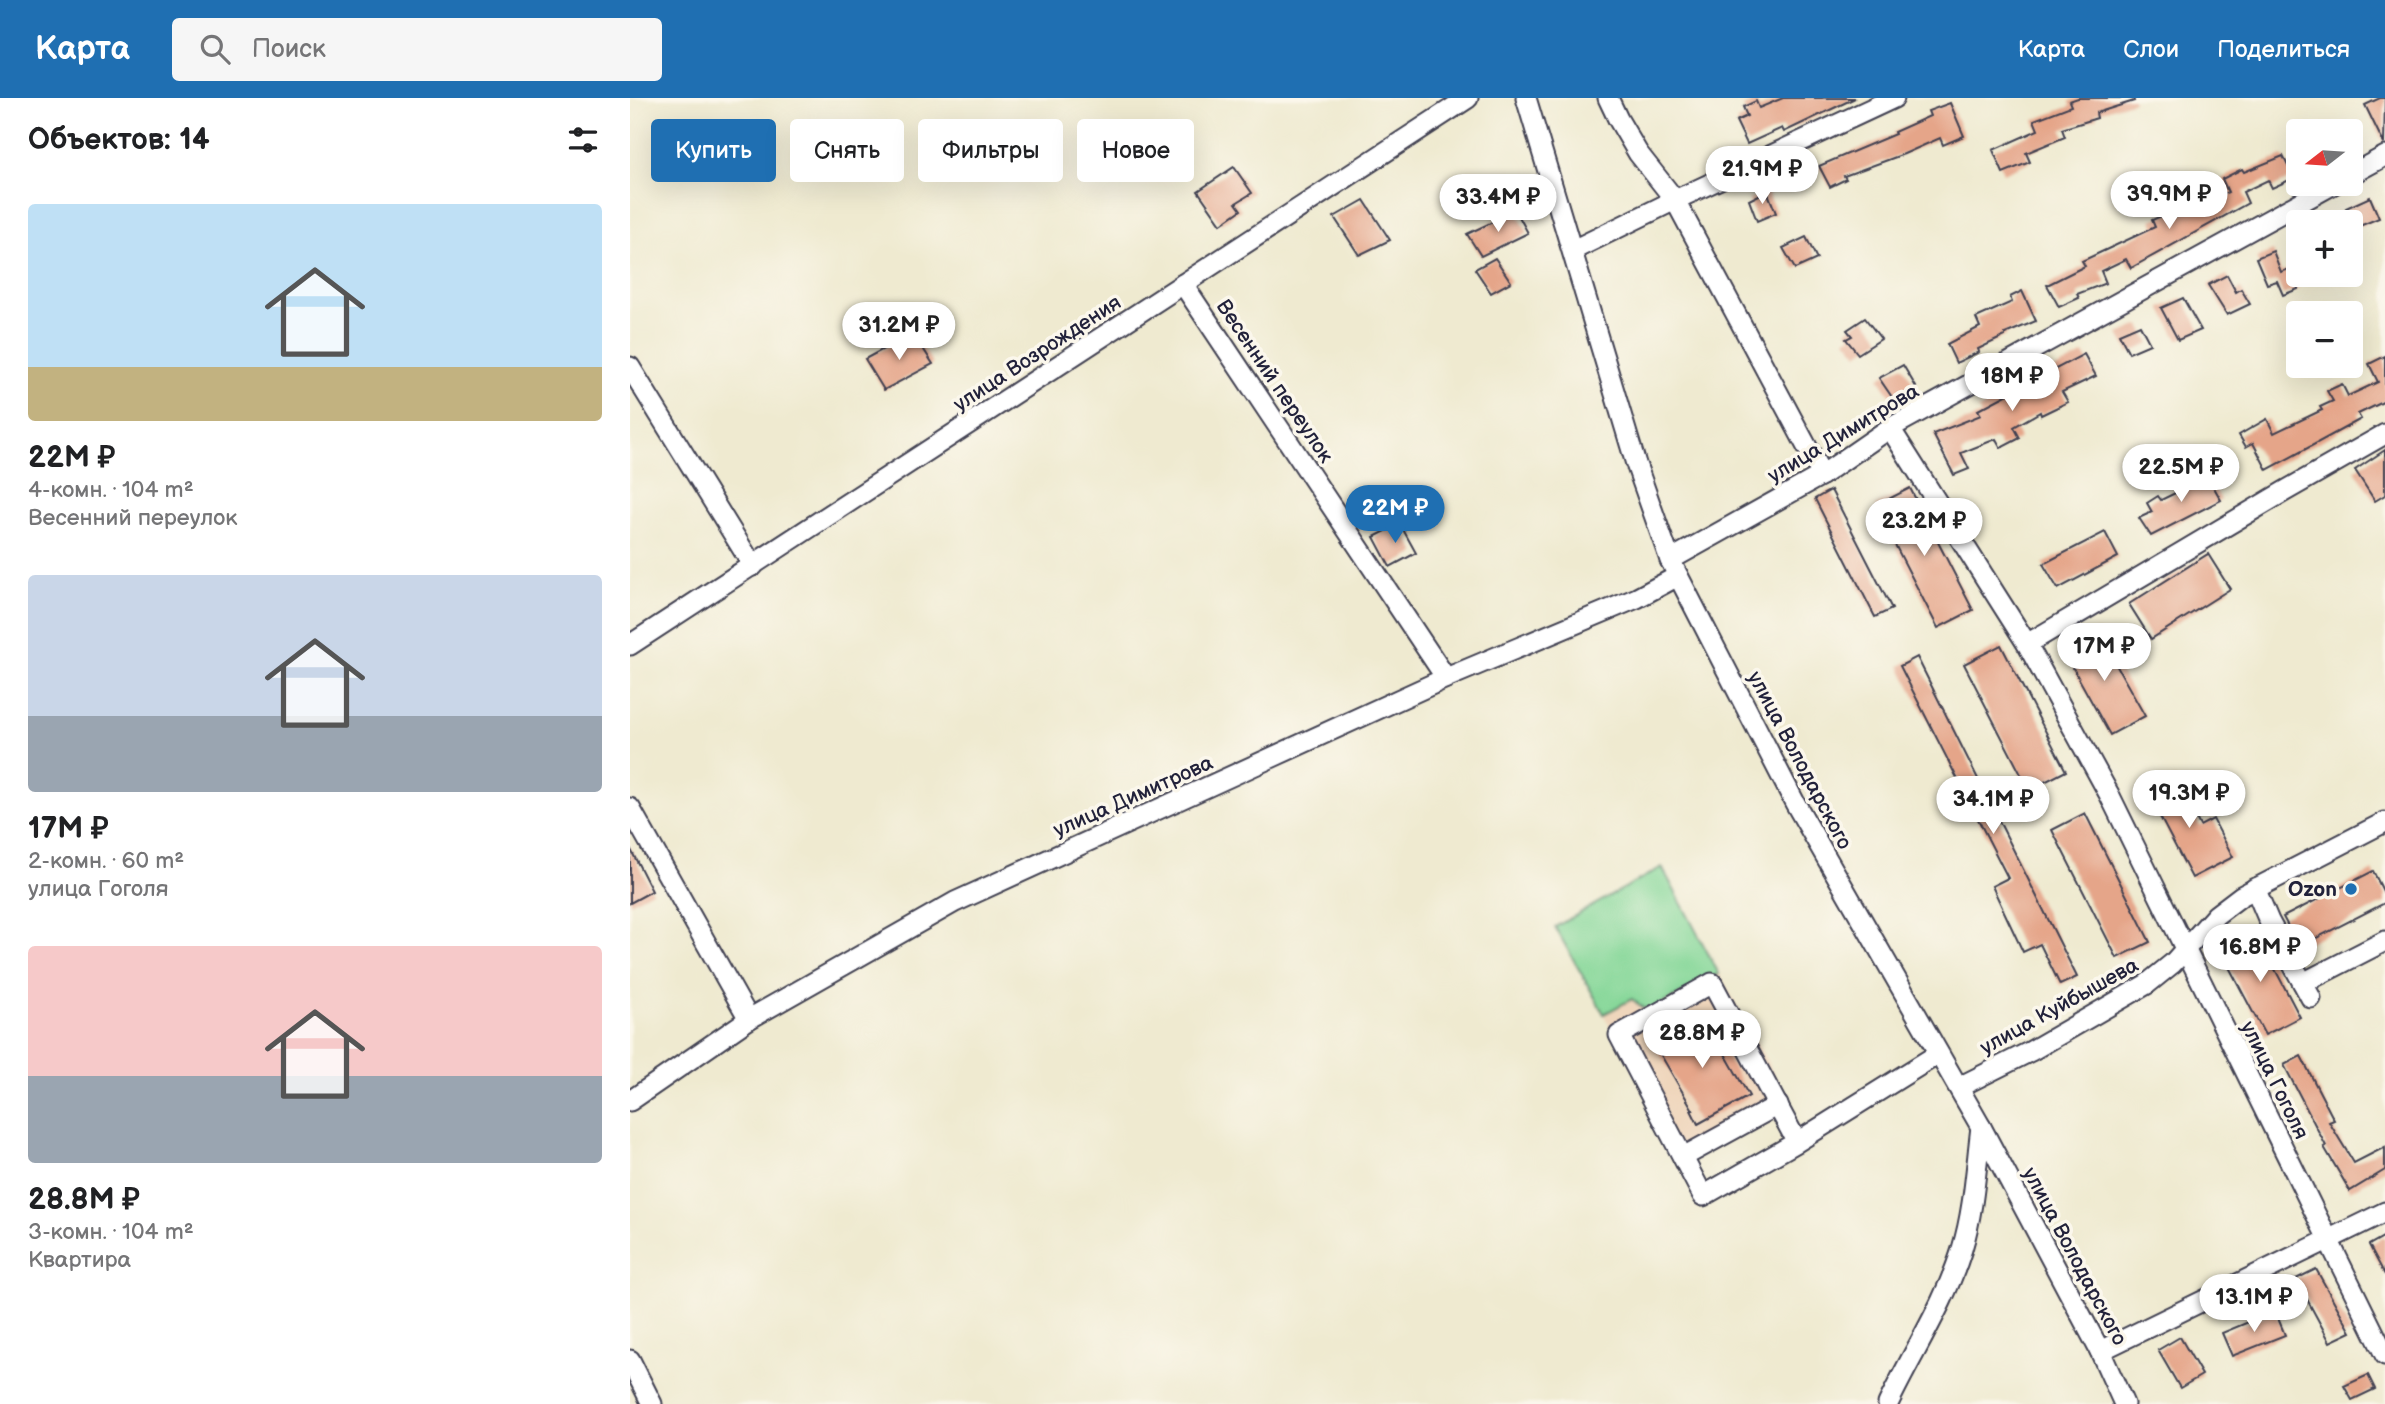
<!DOCTYPE html>
<html lang="ru">
<meta charset="utf-8">
<style>
:root{--surface:#fff;--page:#f6f6f6;--text:#202124;--muted:#757577;--accent:#1f6fb2}
body{margin:0;font-family:"Balsamiq Sans",sans-serif;background:var(--page);color:var(--text);height:100vh;display:flex;flex-direction:column;font-size:26px;white-space:nowrap}
*{box-sizing:border-box;margin:0}
p{font-size:23px;color:var(--muted)}
.icon{flex:none;width:38px;height:38px;fill:none;stroke:currentColor;stroke-width:2;stroke-linecap:round;stroke-linejoin:round}
.map{position:relative;flex:1;overflow:hidden}
.side{display:flex;flex-direction:column;background:var(--surface);width:630px}
.side>*{flex:none}
.guide{position:absolute;left:21px;top:21px;width:665px;height:63px;display:flex;gap:14px}
.needle{width:46px;rotate:253deg}
.fabs{position:absolute;left:1656px;top:21px;display:grid;gap:14px}
.fabs a{display:grid;place-items:center;width:77px;height:77px;border-radius:7px;background:var(--surface);box-shadow:0 7px 28px #0002;font-size:35px}
.price{position:absolute;translate:-50% -60px;padding:0 16px;border-radius:24px;background:#fff;color:#222;font-size:23px;line-height:46px;filter:drop-shadow(0 2px 4px #0008)}
.price::after{content:'';position:absolute;left:50%;top:42px;width:21px;height:16px;margin-left:-10px;background:inherit;clip-path:polygon(0 0,100% 0,50% 100%)}
.price.selected{background:var(--accent);color:#fff}
ul{padding:0;list-style:none}
li{display:grid;align-content:center;gap:14px;height:371px;padding:0 28px}
li span{display:grid;place-items:center;height:217px;border-radius:7px;color:#555}
li>.icon{margin-inline-start:auto}
span .icon{width:126px;height:126px;fill:#fffc;stroke-width:1}
li b{font-size:30px}
h2{display:flex;justify-content:space-between;align-items:center;height:84px;padding:0 28px;font-size:30px}
.chip{padding:0 24px;border-radius:7px;background:var(--surface);box-shadow:0 7px 28px #0002;font-size:24px;line-height:63px}
.chip.selected{background:var(--accent);color:#fff}
header{display:flex;align-items:center;gap:42px;box-sizing:border-box;height:98px;padding:0 35px;background:var(--accent);color:#fff}
header strong{font-size:33px}
nav{display:flex;gap:38px;margin-inline-start:auto;font-size:24px}
.search{width:490px;height:63px;background:var(--page);display:flex;align-items:center;gap:18px;box-sizing:border-box;padding:0 24px;border-radius:7px;color:var(--muted);font-size:26px}
main{display:flex;flex:1;min-height:0}
.map>svg:first-child{display:block}
.built{fill:#efd6bc}
.green{fill:#85d798;stroke:#547c6a;stroke-width:2}
.building{fill:#e5a589}
.lines{fill:none;stroke-linecap:round;stroke-linejoin:round}
.minor-casing{stroke:#414051;stroke-width:23}
.minor{stroke:#fff;stroke-width:19}
.poi-dot{fill:#1f6fb2;stroke:#fbf7ec;stroke-width:2.5}
.labels{text-anchor:middle;stroke-width:7;stroke-linejoin:round;paint-order:stroke}
.street-label{font-size:21px;fill:#22223b;stroke:#fbf7ec}
.poi-label{font-size:21px;font-weight:bold;fill:#22223b;stroke:#fbf7ec;text-anchor:end}
</style>
<header>
<strong>Карта</strong>
<div class="search"><svg class="icon" aria-label="search" viewBox="0 0 24 24"><circle cx="10" cy="10" r="6"/><path d="M15 15l6 6"/></svg>Поиск</div>
<nav><a>Карта</a><a>Слои</a><a>Поделиться</a></nav>
</header>
<main>
<section class="side">
<h2>Объектов: 14<svg class="icon" aria-label="filters" viewBox="0 0 24 24"><path d="M4 7h16M4 17h16"/><circle cx="9" cy="7" r="2"/><circle cx="15" cy="17" r="2"/></svg></h2>
<ul>
<li><span style="background:linear-gradient(#bfe0f5 75%,#c2b280 0)"><svg class="icon" aria-label="home" viewBox="0 0 24 24"><path d="M3 11l9-7 9 7M6 9v11h12V9"/></svg></span><div><b>22M ₽</b><p>4-комн. · 104 m²</p><p>Весенний переулок</p></div></li>
<li><span style="background:linear-gradient(#c9d6e8 65%,#9aa5b1 0)"><svg class="icon" aria-label="home" viewBox="0 0 24 24"><path d="M3 11l9-7 9 7M6 9v11h12V9"/></svg></span><div><b>17M ₽</b><p>2-комн. · 60 m²</p><p>улица Гоголя</p></div></li>
<li><span style="background:linear-gradient(#f6c9c9 60%,#9aa5b1 0)"><svg class="icon" aria-label="home" viewBox="0 0 24 24"><path d="M3 11l9-7 9 7M6 9v11h12V9"/></svg></span><div><b>28.8M ₽</b><p>3-комн. · 104 m²</p><p>Квартира</p></div></li>
</ul>
</section>
<div class="map">
<svg width="1755" height="1306" viewBox="0 0 1755 1306">
<rect width="100%" height="100%" fill="#fbf7ec"/>
<filter id="ink" filterUnits="userSpaceOnUse"><feTurbulence type="fractalNoise" baseFrequency=".0143" numOctaves="2"/><feDisplacementMap in="SourceGraphic" scale="14" xChannelSelector="R" yChannelSelector="G"/><feConvolveMatrix kernelMatrix="1 2 1 2 8 2 1 2 1" color-interpolation-filters="sRGB"/></filter>
<filter id="wash" filterUnits="userSpaceOnUse"><feTurbulence type="fractalNoise" baseFrequency=".00686" numOctaves="4" result="noise"/><feDisplacementMap in="SourceGraphic" scale="28" xChannelSelector="R" yChannelSelector="G"/><feGaussianBlur stdDeviation="1.57" result="paint"/><feColorMatrix in="noise" values="0 0 0 0 0 0 0 0 0 0 0 0 0 0 0 0 0 1.4 0 .05"/><feComposite in="paint" operator="in"/></filter>
<g filter="url(#wash)">
<rect width="100%" height="100%" fill="#efead0"/>
<!-- built -->
<path class="built" d="M1032 769 1158 1003 1052 1059 925 829Z"/>
<!-- green -->
<path class="green" d="M1032 769 1089 876 1022 911 1013 910 1002 901 974 916 925 829Z"/>
<g id="blocks">
<!-- building -->
<g class="building">
<path d="M1153 0H1225L1154 34 1152 30 1117 46 1106 23 1117 18 1113 9 1126 3 1129 10Z"/>
<path d="M1448 0H1503L1504 3 1466 15 1467 20 1432 31 1435 39 1396 55 1400 64 1373 75 1363 52 1408 32 1404 22 1441 8 1439 3Z"/>
<path d="M1750 0H1755L1754 46 1735 7Z"/>
<path d="M1320 5 1334 38 1313 47 1310 40 1274 56 1214 78 1216 81 1200 89 1189 68 1265 36 1264 34 1300 18 1298 13Z"/>
<path d="M1653 58 1664 80 1642 90 1638 82 1613 94 1618 105 1501 170 1496 161 1471 173 1476 185 1447 196 1449 200 1429 209 1417 187 1455 168 1452 163 1525 129 1522 122 1545 112 1548 118 1598 94 1592 81 1612 71 1614 74Z"/>
<path d="M604 69 622 95 606 105 611 112 591 126 568 93Z"/>
<path d="M1137 93 1146 115 1127 123 1119 102Z"/>
<path d="M1740 99 1749 120 1720 132V119L1716 110Z"/>
<path d="M734 102 760 142 729 157 704 119Z"/>
<path d="M886 113 898 135 851 158 837 136Z"/>
<path d="M1176 139 1187 161 1165 171 1153 150Z"/>
<path d="M1643 153 1651 174 1668 168V191L1653 197 1647 183 1637 186 1626 160Z"/>
<path d="M865 160 881 184 861 195 845 171Z"/>
<path d="M1597 177 1606 194 1611 191 1620 206 1597 217 1578 187Z"/>
<path d="M1392 193 1406 223 1375 236V238L1348 251 1349 254 1326 265 1317 246 1350 229 1346 220 1382 204 1380 199Z"/>
<path d="M1553 200 1571 232 1548 242 1531 210Z"/>
<path d="M1235 220 1251 241 1228 256 1216 241 1222 238 1217 232Z"/>
<path d="M1510 227 1520 246 1499 255 1489 236Z"/>
<path d="M283 235 303 266 254 292 235 261Z"/>
<path d="M1454 256 1466 278 1432 294 1438 304 1411 317 1410 314 1384 329 1390 340 1371 350 1366 341 1331 355 1339 371 1324 377 1303 336 1351 317 1348 312Z"/>
<path d="M1755 258V303L1728 316 1731 321 1637 372 1623 345 1616 349 1609 337 1637 321 1644 335 1692 312 1690 309 1703 303 1697 293 1712 286 1718 298 1748 284 1739 266Z"/>
<path d="M1273 267 1286 289 1264 302 1249 280Z"/>
<path d="M1755 352V397L1745 403 1725 372Z"/>
<path d="M1572 368 1591 402 1521 438 1509 420 1522 414 1517 405 1528 398 1531 402 1566 385 1559 375Z"/>
<path d="M1280 390 1343 512 1308 530 1245 408Z"/>
<path d="M1201 392 1262 511 1245 519 1185 401Z"/>
<path d="M770 426 786 455 760 469 744 439Z"/>
<path d="M1475 434 1488 459 1428 491 1413 466Z"/>
<path d="M1578 456 1600 491 1521 541 1499 506Z"/>
<path d="M1467 533 1515 618 1480 637 1433 552Z"/>
<path d="M1371 547 1436 673 1399 692 1334 566Z"/>
<path d="M1287 559 1447 879 1430 887 1410 846 1393 854 1362 788 1378 780 1270 568Z"/>
<path d="M1545 680 1570 728 1583 721 1603 759 1562 780 1517 694Z"/>
<path d="M1455 715 1520 844 1487 860 1422 732Z"/>
<path d="M0 750 22 793 0 805Z"/>
<path d="M1743 773 1755 797V805L1669 849 1653 819Z"/>
<path d="M1626 835 1670 919 1635 937 1591 854Z"/>
<path d="M1078 919 1084 932 1082 933 1119 998 1068 1026 1061 1012H1063L1025 947Z"/>
<path d="M1671 958 1704 1022 1699 1024 1724 1065 1755 1049V1072L1720 1093 1694 1049 1696 1048 1654 967Z"/>
<path d="M1755 1138V1177L1739 1147Z"/>
<path d="M1686 1171 1721 1234 1700 1244 1666 1181Z"/>
<path d="M1645 1213 1655 1237 1602 1258 1592 1235Z"/>
<path d="M1550 1239 1572 1277 1550 1290 1528 1252Z"/>
<path d="M1738 1277 1745 1291 1722 1302 1714 1288Z"/>
</g>
</g>
</g>
<g filter="url(#ink)">
<use href="#blocks" fill-opacity="0" stroke="#414051" stroke-width="2"/>
<g class="lines">
<!-- minor casing -->
<g class="minor-casing">
<g id="minor">
<path d="M896 0 1006 366 1040 462 1165 705 1351 1029 1470 1253 1494 1306"/>
<path d="M978 0 988 21 1008 55 1045 102 1192 377"/>
<path d="M1720 77 1755 58"/>
<path d="M943 152 1045 102 1264 0"/>
<path d="M553 186 816 580"/>
<path d="M0 269 123 468"/>
<path d="M1260 330 1397 546 1479 696 1755 1257"/>
<path d="M1040 462 1192 377 1260 330 1704 86"/>
<path d="M1397 546 1655 393 1755 336"/>
<path d="M0 547 838 0"/>
<path d="M0 710 119 921"/>
<path d="M1625 790 1639 823 1681 900"/>
<path d="M1673 885 1755 843"/>
<path d="M1329 989 1401 953 1517 886 1543 865 1586 817 1611 798 1755 724"/>
<path d="M0 1003 119 921 325 804 816 580 1007 500 1048 478"/>
<path d="M1167 1044 1082 885 989 937 1073 1098 1167 1044 1308 956"/>
<path d="M1053 1059 1148 1007"/>
<path d="M1470 1253 1755 1114"/>
<path d="M0 1262 22 1306"/>
<path d="M1258 1306C1282 1255 1315 1206 1332 1151 1344 1112 1346 1069 1351 1029"/>
</g>
</g>
<!-- minor -->
<use href="#minor" class="minor"/>
</g>
</g>
<!-- markers -->
<circle class="poi-dot" cx="1721" cy="791" r="7"/>
<g class="labels">
<!-- street labels -->
<g class="street-label">
<text transform="translate(407 255) rotate(-33)" y="7">улица Возрождения</text>
<text transform="translate(645 283) rotate(56)" y="7">Весенний переулок</text>
<text transform="translate(1213 335) rotate(-31)" y="7">улица Димитрова</text>
<text transform="translate(1170 662) rotate(62)" y="7">улица Володарского</text>
<text transform="translate(503 698) rotate(-24)" y="7">улица Димитрова</text>
<text transform="translate(1429 908) rotate(-29)" y="7">улица Куйбышева</text>
<text transform="translate(1645 982) rotate(64)" y="7">улица Гоголя</text>
<text transform="translate(1445 1158) rotate(62)" y="7">улица Володарского</text>
</g>
<!-- poi labels -->
<g class="poi-label">
<text x="1707" y="798">Ozon</text>
</g>
</g>
</svg>
<div class="fabs">
<a><svg class="needle" viewBox="-14 -14 28 28"><path d="M0-13l5 13h-10z" fill="#e53935"/><path d="M0 13l5-13h-10z" fill="#757577"/></svg></a>
<a>+</a>
<a>−</a>
</div>
<b class="price" style="left:1132px;top:108px">21.9M ₽</b>
<b class="price" style="left:1539px;top:133px">39.9M ₽</b>
<b class="price" style="left:868px;top:136px">33.4M ₽</b>
<b class="price" style="left:269px;top:264px">31.2M ₽</b>
<b class="price" style="left:1382px;top:315px">18M ₽</b>
<b class="price" style="left:1551px;top:406px">22.5M ₽</b>
<b class="price selected" style="left:765px;top:447px">22M ₽</b>
<b class="price" style="left:1294px;top:460px">23.2M ₽</b>
<b class="price" style="left:1474px;top:585px">17M ₽</b>
<b class="price" style="left:1559px;top:732px">19.3M ₽</b>
<b class="price" style="left:1363px;top:738px">34.1M ₽</b>
<b class="price" style="left:1630px;top:886px">16.8M ₽</b>
<b class="price" style="left:1072px;top:972px">28.8M ₽</b>
<b class="price" style="left:1624px;top:1236px">13.1M ₽</b>
<div class="guide">
<a class="chip selected">Купить</a>
<a class="chip">Снять</a>
<a class="chip">Фильтры</a>
<a class="chip">Новое</a>
</div>
</div>
</main>
